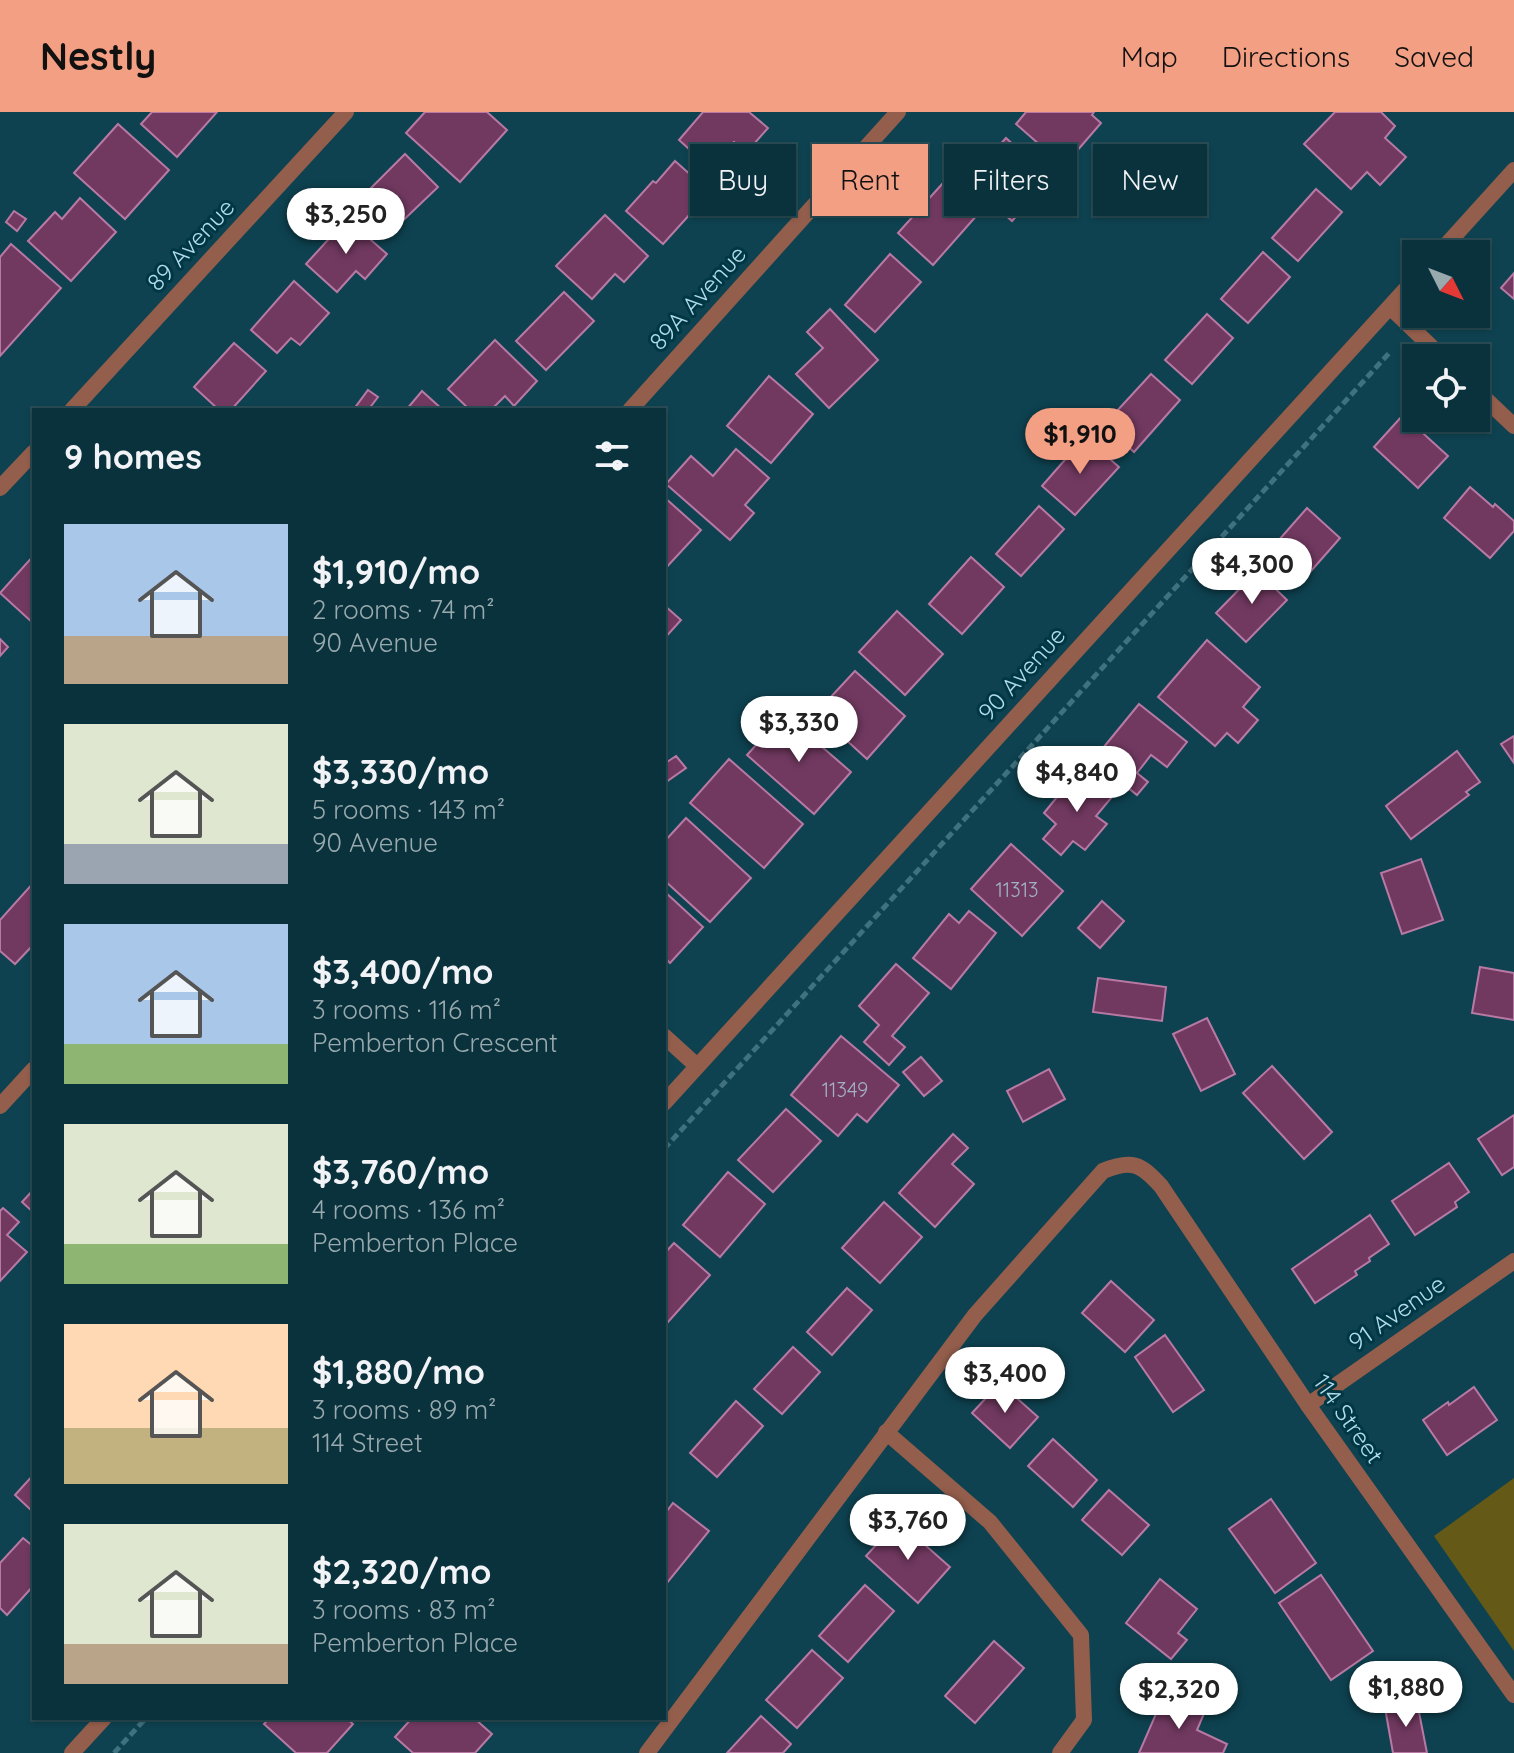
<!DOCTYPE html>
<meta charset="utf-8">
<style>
:root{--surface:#0a323c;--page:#183e47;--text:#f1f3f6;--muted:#99aaaf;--line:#2a4d56;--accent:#f39f83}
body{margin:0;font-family:Quicksand,sans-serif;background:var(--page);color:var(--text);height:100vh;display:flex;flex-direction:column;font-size:30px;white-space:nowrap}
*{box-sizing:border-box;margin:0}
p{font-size:26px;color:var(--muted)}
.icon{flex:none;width:44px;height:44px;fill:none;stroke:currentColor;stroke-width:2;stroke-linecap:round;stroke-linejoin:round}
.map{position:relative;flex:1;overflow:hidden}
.details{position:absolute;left:32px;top:296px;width:634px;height:1312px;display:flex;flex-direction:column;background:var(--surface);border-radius:0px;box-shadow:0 2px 6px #0004,0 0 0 2px var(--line)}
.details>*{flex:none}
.hud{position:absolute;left:690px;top:32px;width:704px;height:72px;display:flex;gap:16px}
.needle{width:52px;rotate:132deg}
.tools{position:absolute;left:1402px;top:128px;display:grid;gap:16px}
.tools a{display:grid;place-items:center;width:88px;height:88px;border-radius:0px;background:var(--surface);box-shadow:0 2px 6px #0004,0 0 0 2px var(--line);font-size:40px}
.price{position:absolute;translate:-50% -68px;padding:0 18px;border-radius:28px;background:#fff;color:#222;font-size:26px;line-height:52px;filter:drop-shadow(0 2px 4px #0008)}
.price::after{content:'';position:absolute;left:50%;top:48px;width:24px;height:18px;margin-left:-12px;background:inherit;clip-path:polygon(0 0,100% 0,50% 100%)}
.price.selected{background:var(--accent);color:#111}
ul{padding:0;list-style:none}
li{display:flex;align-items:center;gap:24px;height:200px;padding:0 32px}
li span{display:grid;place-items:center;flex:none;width:224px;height:160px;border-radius:0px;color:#555}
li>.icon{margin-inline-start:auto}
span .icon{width:96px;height:96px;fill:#fffc;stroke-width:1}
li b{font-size:34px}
h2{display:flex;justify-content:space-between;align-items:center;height:96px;padding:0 32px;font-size:34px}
.chip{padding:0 28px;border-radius:0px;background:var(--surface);box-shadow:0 2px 6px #0004,0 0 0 2px var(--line);font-size:28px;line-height:72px}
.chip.selected{background:var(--accent);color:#111}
header{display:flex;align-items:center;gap:48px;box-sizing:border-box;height:112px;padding:0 40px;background:var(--accent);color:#111}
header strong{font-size:38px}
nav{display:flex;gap:44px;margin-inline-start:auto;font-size:28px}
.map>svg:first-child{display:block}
.green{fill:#645917}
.building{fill:#713960;stroke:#b87aa4;stroke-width:2}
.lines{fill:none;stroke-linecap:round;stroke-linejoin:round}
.path{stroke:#40717e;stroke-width:5;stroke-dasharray:8 4;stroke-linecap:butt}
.minor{stroke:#945e4c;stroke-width:16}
.tertiary{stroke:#945e4c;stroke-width:16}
.labels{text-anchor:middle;stroke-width:6;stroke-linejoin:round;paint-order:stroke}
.number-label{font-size:20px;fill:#a1b2c6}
.street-label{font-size:24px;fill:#b1dbe8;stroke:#003745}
</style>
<header>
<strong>Nestly</strong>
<nav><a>Map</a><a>Directions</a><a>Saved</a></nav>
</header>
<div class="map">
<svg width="1514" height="1641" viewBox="0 0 1514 1641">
<rect width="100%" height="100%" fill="#0e4250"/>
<!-- green -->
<path class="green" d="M1514 1366V1539L1434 1424Z"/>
<!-- building -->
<g class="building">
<path d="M152 0H217L177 45 141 12Z"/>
<path d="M425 0H487L507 18 460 70 406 21Z"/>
<path d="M703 0H749L768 16 746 41 734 30 711 57 679 28Z"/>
<path d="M1026 0H1094L1092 3 1101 11 1064 54 1016 12Z"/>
<path d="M1335 0H1381L1395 14 1385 26 1406 45 1380 73 1367 60 1351 77 1304 32Z"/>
<path d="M118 12 169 58 125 107 74 61Z"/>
<path d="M1006 26 1050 66 1012 109 967 69Z"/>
<path d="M405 42 438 75 392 119 360 87Z"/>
<path d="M675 49 710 80 663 132 626 99 653 69 656 71Z"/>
<path d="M943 71 978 102 933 153 898 121Z"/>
<path d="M1316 77 1342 100 1298 149 1272 126Z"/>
<path d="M80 86 116 120 71 169 28 129 55 100 62 107Z"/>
<path d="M14 99 26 107 17 119 6 110Z"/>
<path d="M605 103 648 144 624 170 615 162 592 187 556 154Z"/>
<path d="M347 107 387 142 365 167 356 159 337 180 306 152Z"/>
<path d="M11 132 61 176 0 244V145Z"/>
<path d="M1263 140 1290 165 1248 211 1221 187Z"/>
<path d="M890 142 921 170 875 220 845 193Z"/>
<path d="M1514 161V187L1501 176Z"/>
<path d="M294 169 329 201 300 233 291 226 277 241 251 218Z"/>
<path d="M564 180 594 209 546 258 516 229Z"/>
<path d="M830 197 878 248 829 296 796 262 823 236 807 220Z"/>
<path d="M1207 202 1233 226 1192 272 1165 248Z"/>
<path d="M495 228 537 269 514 294 505 284 491 298H470L448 277Z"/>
<path d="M234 231 266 259 231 298H219L194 275Z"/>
<path d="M1151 262 1180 288 1134 340 1104 313Z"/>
<path d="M769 264 813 302 771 351 727 314Z"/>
<path d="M368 278 378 285 368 298H355L354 297Z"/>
<path d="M422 279 443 298H406Z"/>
<path d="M1403 303 1448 344 1418 376 1374 335Z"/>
<path d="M1085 325 1119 355 1075 403 1042 374Z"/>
<path d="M736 337 769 366 745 393 754 401 730 428 666 372 691 344 713 364Z"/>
<path d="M1470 375 1493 395 1495 392 1514 409V419L1490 446 1444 406Z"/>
<path d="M664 385 701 418 664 458Z"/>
<path d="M1039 394 1064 417 1021 464 996 442Z"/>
<path d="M1307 396 1340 426 1304 467 1271 437Z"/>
<path d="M34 443V512L0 481Z"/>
<path d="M971 445 1004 475 962 522 929 492Z"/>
<path d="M1257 459 1287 488 1246 530 1216 501Z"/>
<path d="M664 493 681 508 664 527Z"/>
<path d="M897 499 943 542 905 583 859 540Z"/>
<path d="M0 527 8 535 0 544Z"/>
<path d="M1207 528 1260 575 1243 595 1258 608 1238 631 1227 621 1215 634 1158 585Z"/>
<path d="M855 559 905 604 867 647 833 616 845 603 828 588Z"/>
<path d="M1139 592 1187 630 1167 655 1151 643 1137 661 1148 670 1137 683 1105 657 1114 646 1103 636Z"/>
<path d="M784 602 851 660 814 702 747 643Z"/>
<path d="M1514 624V651L1501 632Z"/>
<path d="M1457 639 1480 670 1466 680 1469 683 1411 727 1386 694Z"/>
<path d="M676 644 686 656 666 670 664 667V652Z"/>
<path d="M729 647 803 712 764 756 690 691Z"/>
<path d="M1079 658 1112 685 1096 704 1107 712 1085 738 1073 729 1061 743 1043 727 1056 712 1044 701Z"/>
<path d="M686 706 751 766 710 810 664 768V730Z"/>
<path d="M1011 732 1063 779 1022 824 971 777Z"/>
<path d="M1421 747 1443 808 1402 822 1381 761Z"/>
<path d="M34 770V832L15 852 0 839V808Z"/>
<path d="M664 779 703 815 670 851 664 845Z"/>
<path d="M1102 789 1124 809 1100 836 1078 816Z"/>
<path d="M969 799 996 821 951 877 913 846 949 802 959 811Z"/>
<path d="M896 852 929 881 892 924 905 935 889 953 864 930 879 913 859 894Z"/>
<path d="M1480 855 1514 861V908L1472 901Z"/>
<path d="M1098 866 1166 875 1162 909 1093 900Z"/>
<path d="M1207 906 1235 962 1201 979 1173 922Z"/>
<path d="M841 924 899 973 867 1010 857 1002 838 1024 791 983Z"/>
<path d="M921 945 942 969 924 984 903 960Z"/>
<path d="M1272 954 1332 1020 1304 1047 1243 981Z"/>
<path d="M1049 957 1065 987 1023 1010 1007 979Z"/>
<path d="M786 997 821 1029 773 1080 738 1048Z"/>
<path d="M1514 1003V1055L1502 1063 1478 1027Z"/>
<path d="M953 1022 968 1036 952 1052 974 1072 935 1115 899 1081Z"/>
<path d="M1449 1051 1469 1080 1455 1090 1457 1095 1415 1123 1392 1089Z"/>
<path d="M728 1060 765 1092 720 1145 683 1113Z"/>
<path d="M34 1077V1101L22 1090Z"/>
<path d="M884 1090 922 1125 880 1171 842 1136Z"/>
<path d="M3 1096 19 1110 7 1123 27 1140 0 1169V1099Z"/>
<path d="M1370 1103 1389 1132 1369 1146 1370 1149 1355 1159 1357 1163 1315 1191 1292 1157Z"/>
<path d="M674 1131 710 1163 668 1210 664 1206V1142Z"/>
<path d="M1111 1169 1154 1208 1125 1240 1082 1201Z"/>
<path d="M847 1176 872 1198 832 1243 807 1220Z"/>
<path d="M1165 1223 1204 1278 1173 1300 1135 1245Z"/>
<path d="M793 1235 820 1260 782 1302 754 1277Z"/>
<path d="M1000 1271 1038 1305 1010 1336 972 1301Z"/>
<path d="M1474 1275 1497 1308 1447 1343 1423 1308 1448 1290 1449 1293Z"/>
<path d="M736 1289 763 1314 717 1365 690 1341Z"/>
<path d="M1053 1327 1097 1368 1073 1395 1028 1354Z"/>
<path d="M34 1362V1401L15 1383Z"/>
<path d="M1109 1378 1149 1413 1122 1443 1082 1408Z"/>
<path d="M1271 1387 1316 1451 1275 1481 1229 1417Z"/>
<path d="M673 1391 709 1419 667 1471 664 1469V1403Z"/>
<path d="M898 1409 950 1455 918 1491 866 1444Z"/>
<path d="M23 1426 34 1435V1473L7 1503 0 1496V1451Z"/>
<path d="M1321 1463 1373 1539 1331 1568 1279 1491Z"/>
<path d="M1160 1467 1197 1497 1178 1521 1187 1528 1171 1547 1126 1511Z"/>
<path d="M865 1473 894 1499 848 1550 819 1524Z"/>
<path d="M994 1529 1024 1556 975 1611 945 1584Z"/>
<path d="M812 1538 843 1566 797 1616 766 1588Z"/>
<path d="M1165 1581 1205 1599 1197 1618 1227 1632 1223 1641H1139Z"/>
<path d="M1417 1590 1427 1641H1393L1385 1596Z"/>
<path d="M761 1604 791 1632 783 1641H727Z"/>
<path d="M270 1606H346L353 1612 327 1641H296L264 1612Z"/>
<path d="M412 1606H474L492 1622 475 1641H413L395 1625Z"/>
</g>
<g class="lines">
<!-- path -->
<g class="path">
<path d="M664 1037 1391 239"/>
<path d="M114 1641 146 1606"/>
</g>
<!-- minor -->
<g class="minor">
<path d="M1390 195 1443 246"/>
<path d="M1476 278 1514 314"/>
<path d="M72 298 346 0"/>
<path d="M630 298 898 0"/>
<path d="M0 376 34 340"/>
<path d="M664 924 697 954"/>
<path d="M0 994 34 957"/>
<path d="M1308 1293 1514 1149"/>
<path d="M886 1320 990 1410 1081 1523 1084 1608 1060 1641"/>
<path d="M647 1641 975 1203 1103 1059C1132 1047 1141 1052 1161 1074L1308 1293 1514 1583"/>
</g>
<!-- tertiary -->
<g class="tertiary">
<path d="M1438 142 1514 58"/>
<path d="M664 991 1416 166"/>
<path d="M72 1641 104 1606"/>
</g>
</g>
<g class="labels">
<!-- number labels -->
<g class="number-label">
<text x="1017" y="785">11313</text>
<text x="845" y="985">11349</text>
</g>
<!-- street labels -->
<g class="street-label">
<text transform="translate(191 133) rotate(-47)" y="8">89 Avenue</text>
<text transform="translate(698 186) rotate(-48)" y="8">89A Avenue</text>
<text transform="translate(1022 562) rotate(-48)" y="8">90 Avenue</text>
<text transform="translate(1397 1201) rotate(-35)" y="8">91 Avenue</text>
<text transform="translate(1348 1307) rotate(55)" y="8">114 Street</text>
</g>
</g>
</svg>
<div class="tools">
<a><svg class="needle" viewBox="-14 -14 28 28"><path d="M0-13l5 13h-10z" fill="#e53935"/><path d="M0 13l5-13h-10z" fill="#99aaaf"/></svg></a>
<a><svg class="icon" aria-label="locate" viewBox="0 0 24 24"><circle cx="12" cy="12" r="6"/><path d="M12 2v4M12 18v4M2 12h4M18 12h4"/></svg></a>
</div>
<b class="price" style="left:346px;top:144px">$3,250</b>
<b class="price selected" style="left:1080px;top:364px">$1,910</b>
<b class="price" style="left:1252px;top:494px">$4,300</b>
<b class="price" style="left:799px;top:652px">$3,330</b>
<b class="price" style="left:1077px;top:702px">$4,840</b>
<b class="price" style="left:1005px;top:1303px">$3,400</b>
<b class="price" style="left:908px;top:1450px">$3,760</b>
<b class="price" style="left:1406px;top:1617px">$1,880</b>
<b class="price" style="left:1179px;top:1619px">$2,320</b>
<div class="hud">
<a class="chip">Buy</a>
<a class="chip selected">Rent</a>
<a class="chip">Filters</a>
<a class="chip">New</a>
</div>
<section class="details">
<h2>9 homes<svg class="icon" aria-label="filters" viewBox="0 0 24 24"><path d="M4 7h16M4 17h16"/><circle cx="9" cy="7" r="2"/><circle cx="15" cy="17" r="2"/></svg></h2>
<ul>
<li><span style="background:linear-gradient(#a9c7e8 70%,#b9a48a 0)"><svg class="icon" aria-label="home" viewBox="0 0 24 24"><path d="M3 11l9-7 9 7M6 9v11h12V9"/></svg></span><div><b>$1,910/mo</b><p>2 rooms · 74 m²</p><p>90 Avenue</p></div></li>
<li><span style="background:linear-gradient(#dfe7d0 75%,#9aa5b1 0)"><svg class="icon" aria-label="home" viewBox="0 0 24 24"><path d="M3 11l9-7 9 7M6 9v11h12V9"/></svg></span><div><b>$3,330/mo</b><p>5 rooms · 143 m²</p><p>90 Avenue</p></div></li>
<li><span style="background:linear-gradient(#a9c7e8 75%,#8fb573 0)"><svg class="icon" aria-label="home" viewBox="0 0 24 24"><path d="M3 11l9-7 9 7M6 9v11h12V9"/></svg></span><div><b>$3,400/mo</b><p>3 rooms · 116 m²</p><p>Pemberton Crescent</p></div></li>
<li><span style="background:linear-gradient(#dfe7d0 75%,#8fb573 0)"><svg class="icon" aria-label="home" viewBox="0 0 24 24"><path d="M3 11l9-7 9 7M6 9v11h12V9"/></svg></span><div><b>$3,760/mo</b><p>4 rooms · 136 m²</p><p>Pemberton Place</p></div></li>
<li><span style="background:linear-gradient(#ffd9b3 65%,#c2b280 0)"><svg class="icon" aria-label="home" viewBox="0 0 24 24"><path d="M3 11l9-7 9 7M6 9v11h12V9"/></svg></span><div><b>$1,880/mo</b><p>3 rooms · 89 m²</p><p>114 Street</p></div></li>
<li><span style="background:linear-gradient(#dfe7d0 75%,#b9a48a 0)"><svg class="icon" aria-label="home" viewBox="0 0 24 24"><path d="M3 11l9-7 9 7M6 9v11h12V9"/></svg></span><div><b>$2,320/mo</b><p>3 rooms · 83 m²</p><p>Pemberton Place</p></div></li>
</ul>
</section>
</div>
